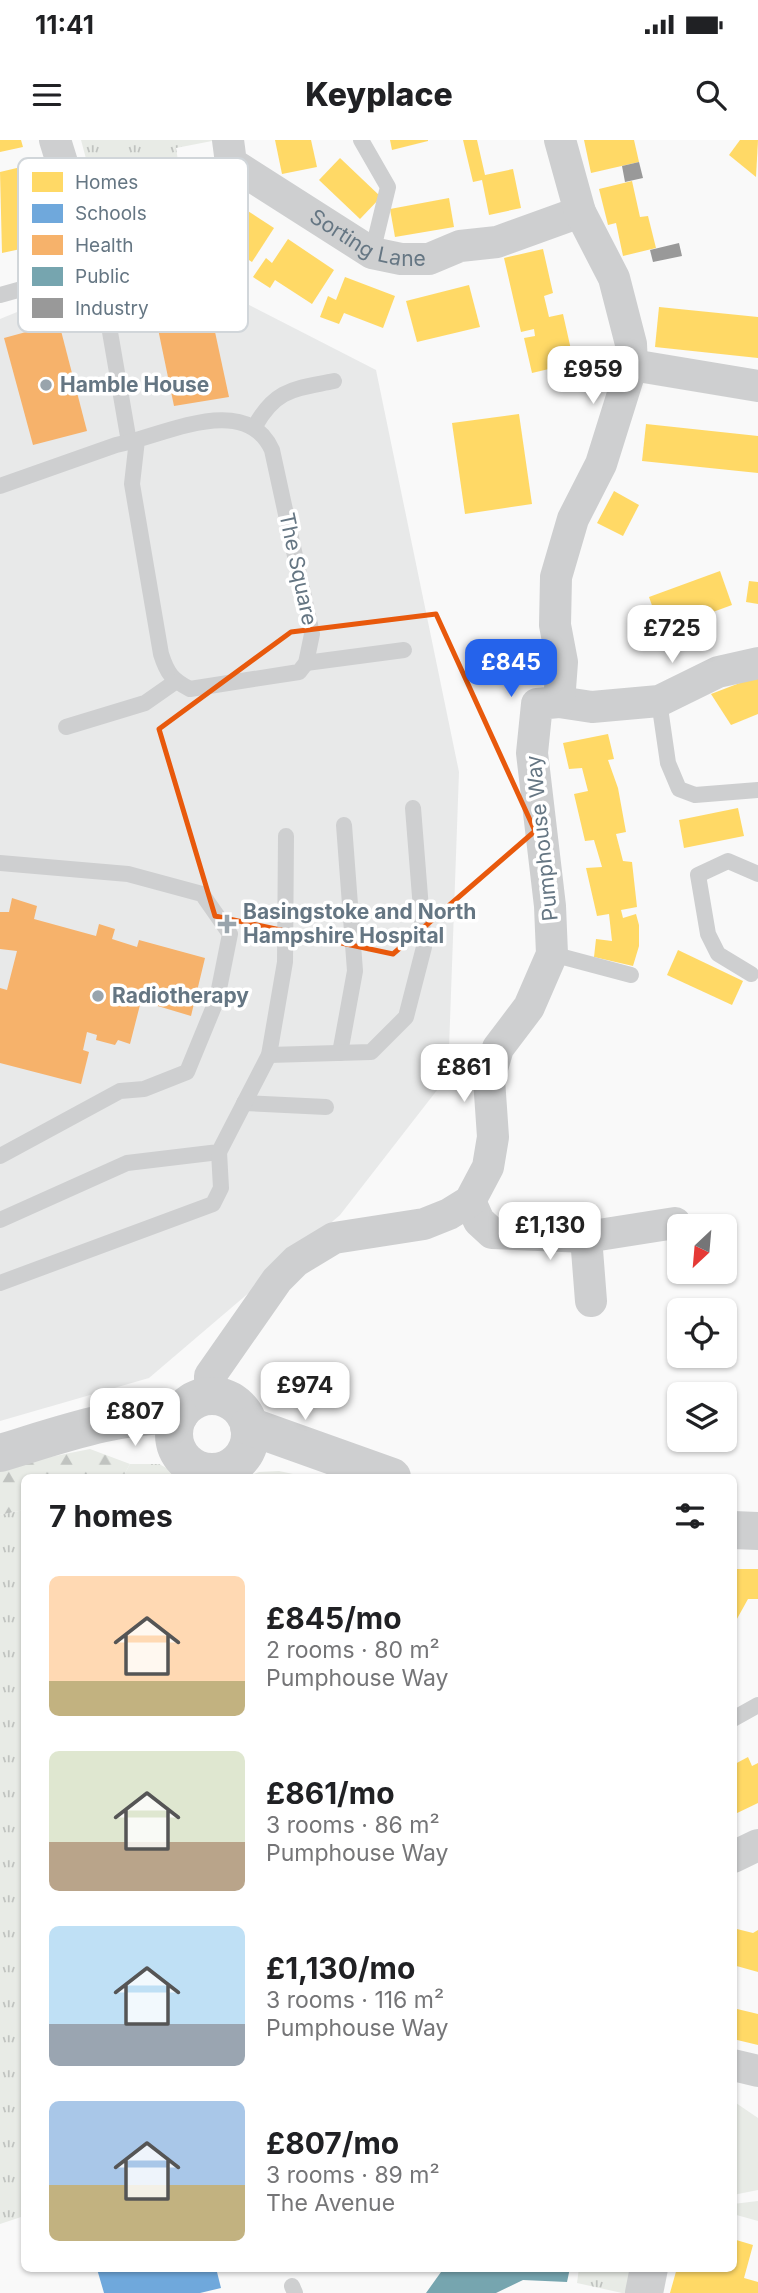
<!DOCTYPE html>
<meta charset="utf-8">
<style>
:root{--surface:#fff;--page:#f2f2f2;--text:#202124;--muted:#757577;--accent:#2563eb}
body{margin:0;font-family:Inter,sans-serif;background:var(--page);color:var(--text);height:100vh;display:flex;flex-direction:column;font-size:26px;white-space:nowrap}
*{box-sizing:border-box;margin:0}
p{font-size:23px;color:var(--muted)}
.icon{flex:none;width:38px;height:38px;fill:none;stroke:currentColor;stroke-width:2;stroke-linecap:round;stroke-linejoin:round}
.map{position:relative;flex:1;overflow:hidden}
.drawer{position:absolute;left:21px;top:1334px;width:716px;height:798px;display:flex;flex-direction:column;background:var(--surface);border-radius:10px;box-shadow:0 2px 5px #0004}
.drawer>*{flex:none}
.needle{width:46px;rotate:206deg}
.buttons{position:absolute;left:667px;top:1074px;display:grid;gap:14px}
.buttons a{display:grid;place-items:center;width:70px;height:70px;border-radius:10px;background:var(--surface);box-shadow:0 2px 5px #0004;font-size:35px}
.price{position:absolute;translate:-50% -60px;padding:0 16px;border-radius:14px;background:#fff;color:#222;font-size:23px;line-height:46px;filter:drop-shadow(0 2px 4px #0008)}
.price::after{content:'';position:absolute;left:50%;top:42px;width:21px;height:16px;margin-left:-10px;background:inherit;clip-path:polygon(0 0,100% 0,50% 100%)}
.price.selected{background:var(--accent);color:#fff}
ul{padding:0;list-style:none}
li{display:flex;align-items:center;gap:21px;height:175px;padding:0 28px}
li span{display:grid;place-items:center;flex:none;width:196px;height:140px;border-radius:10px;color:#555}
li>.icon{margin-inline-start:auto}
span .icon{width:84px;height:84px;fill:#fffc;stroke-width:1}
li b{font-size:30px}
h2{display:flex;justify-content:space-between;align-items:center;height:84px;padding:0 28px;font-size:30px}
.status{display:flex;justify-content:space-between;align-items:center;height:49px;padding:0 35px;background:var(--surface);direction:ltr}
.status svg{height:19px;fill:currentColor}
header{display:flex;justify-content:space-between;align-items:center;height:91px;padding:0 28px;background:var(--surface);font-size:32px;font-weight:800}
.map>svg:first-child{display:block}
.built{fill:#e8e9e9}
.green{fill:#e8ebe6}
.forest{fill:url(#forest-firs)}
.park{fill:url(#park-tufts)}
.homes{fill:#ffd966}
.schools{fill:#6fa8dc}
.health{fill:#f6b26b}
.public{fill:#76a5af}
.industry{fill:#999}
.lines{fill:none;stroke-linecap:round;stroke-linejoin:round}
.service{stroke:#cecfd0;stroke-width:16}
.minor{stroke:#cecfd0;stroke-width:32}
.tertiary{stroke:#cecfd0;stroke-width:38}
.marked{fill:none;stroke:#e8590c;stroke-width:5;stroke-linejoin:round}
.poi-dot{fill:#99a4ac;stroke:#fff;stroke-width:2.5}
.labels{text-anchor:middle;stroke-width:7;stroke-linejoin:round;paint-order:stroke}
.street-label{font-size:21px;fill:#657683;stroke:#fff}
.poi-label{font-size:21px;font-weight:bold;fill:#657683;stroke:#fff;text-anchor:start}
.key{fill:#fff;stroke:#d1d6da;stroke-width:2}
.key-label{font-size:19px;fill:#657683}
</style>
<div class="status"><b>11:41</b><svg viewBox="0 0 49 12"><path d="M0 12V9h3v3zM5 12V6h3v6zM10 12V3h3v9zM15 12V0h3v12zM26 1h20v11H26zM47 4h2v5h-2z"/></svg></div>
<header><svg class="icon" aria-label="menu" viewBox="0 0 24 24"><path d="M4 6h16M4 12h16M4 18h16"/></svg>Keyplace<svg class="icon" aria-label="search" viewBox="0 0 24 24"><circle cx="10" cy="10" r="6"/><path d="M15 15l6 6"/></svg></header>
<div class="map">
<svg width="758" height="2153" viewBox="0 0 758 2153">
<defs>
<pattern id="forest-firs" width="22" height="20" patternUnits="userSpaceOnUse" patternTransform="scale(1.75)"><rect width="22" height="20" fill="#e8ebe6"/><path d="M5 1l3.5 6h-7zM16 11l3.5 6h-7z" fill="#c0c3c0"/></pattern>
<pattern id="park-tufts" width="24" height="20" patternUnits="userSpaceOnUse" patternTransform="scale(1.75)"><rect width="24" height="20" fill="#e8ebe6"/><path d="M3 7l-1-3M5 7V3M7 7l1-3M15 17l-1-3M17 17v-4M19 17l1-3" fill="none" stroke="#c0c3c0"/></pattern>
</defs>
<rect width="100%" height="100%" fill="#f9f9f9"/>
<!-- built -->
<path class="built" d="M181 130 376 230 459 632 448 936 340 1075 149 1238 0 1281V179L110 134Z"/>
<!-- green -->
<g class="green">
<path d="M733 1961 758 1978V2050L733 2055Z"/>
<path d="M758 2061V2081L733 2074V2064Z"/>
</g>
<!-- forest -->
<path class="forest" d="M90 1309 130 1324 123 1337H24V1370L0 1375V1327Z"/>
<!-- park -->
<g class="park">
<path d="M81 0H212V1L176 8 179 27 92 41Z"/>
<path d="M130 1324H159L183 1337H123Z"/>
<path d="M279 1331 307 1337H247L259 1332Z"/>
<path d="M24 1370V2076L0 2084V1375Z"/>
<path d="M579 2128H643L636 2153H622L577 2143Z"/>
</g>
<!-- homes -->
<g class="homes">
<path d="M0 0H21L23 7 0 12Z"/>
<path d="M275 0H311L317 27 282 34Z"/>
<path d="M390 0H428V1L392 10Z"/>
<path d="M463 0H477L485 35 513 29 521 68 489 75 482 40 473 42Z"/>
<path d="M584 0H634L639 22 591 33Z"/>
<path d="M740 0H758L756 37 729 15Z"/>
<path d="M340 18 381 57 360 79 319 40Z"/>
<path d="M21 27 30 67 64 60 72 98 2 113 0 32Z"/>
<path d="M632 41 640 77 648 76 656 108 623 116 616 83 608 85 599 49Z"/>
<path d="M214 49 274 88 252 122 192 83Z"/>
<path d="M449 58 454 87 395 97 390 69Z"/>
<path d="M288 99 334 130 312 164 275 140 270 148 253 137 266 118 272 123Z"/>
<path d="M543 109 553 153 544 156 549 177 563 174 574 223 532 233 524 198 535 196 534 189 521 192 504 118Z"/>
<path d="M345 137 395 156 383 188 344 173 339 184 320 177 328 156 336 160Z"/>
<path d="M469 145 480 187 417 202 406 161Z"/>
<path d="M659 167 758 177V218L655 207Z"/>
<path d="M519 274 532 364 465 374 452 283Z"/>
<path d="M646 284 758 296V333L642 321Z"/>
<path d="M614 351 639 365 623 396 597 383Z"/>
<path d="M720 431 732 465 661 491 649 457Z"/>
<path d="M749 441 758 442V464L746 462Z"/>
<path d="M758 536V574L731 585 711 554Z"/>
<path d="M608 594 614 619 608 620 618 648 626 692 616 694 623 721 632 722 637 767 621 770 623 778 636 774 639 785V806L633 826 594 817 596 799 612 801 609 774 597 776 586 728 602 727 594 700 585 701 574 654 588 651 582 628 569 629 563 603Z"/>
<path d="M738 668 744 696 684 708 679 680Z"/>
<path d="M678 810 743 841 732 865 667 835Z"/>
<path d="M733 1429H758V1459H748L733 1486Z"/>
<path d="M748 1617 752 1626 758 1623V1663L733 1675V1625Z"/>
<path d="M733 1788 753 1793 758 1790V1832L733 1825Z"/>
<path d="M733 1868 758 1874V1905L733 1899Z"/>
<path d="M733 2099 753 2105 744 2138 758 2142V2153H670L677 2128H733Z"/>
</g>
<!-- schools -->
<path class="schools" d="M100 2128H216L221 2148 200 2153H104L97 2129Z"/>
<!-- health -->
<g class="health">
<path d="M206 150 229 257 174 266 152 160Z"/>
<path d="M59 183 87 291 33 305 4 198Z"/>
<path d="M12 758 37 766 34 779 96 796 99 784 115 789 112 799 137 807 139 800 205 818 191 876 141 861 130 904 118 900 115 905 96 900 97 895 87 892 83 910 89 912 81 944 0 923V848L7 850 17 811 0 809V772H9Z"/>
</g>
<!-- public -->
<path class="public" d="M435 2128H570L567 2142 523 2140 496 2153H426L441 2132Z"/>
<!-- industry -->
<g class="industry">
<path d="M639 22 643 38 625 42 622 26Z"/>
<path d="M679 103 682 116 653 122 650 110Z"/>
</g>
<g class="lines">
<!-- service -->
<g class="service">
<path d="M361 0 388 47 372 113"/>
<path d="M0 155 36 145 87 103"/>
<path d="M110 192 129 302"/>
<path d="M255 286C276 248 295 249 334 241"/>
<path d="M0 346 116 305 129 302C173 291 247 255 272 310L312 494 306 523 299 532 190 549C172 540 167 533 161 514L132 344 137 300"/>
<path d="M306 523 404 510"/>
<path d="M659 561 668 623 679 649 695 655 758 650"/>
<path d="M66 587 145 563 175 542"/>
<path d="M0 723 128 734 202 754 230 794 217 859 187 932 144 949 120 951 0 1016"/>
<path d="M552 814 631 835"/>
<path d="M751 834 718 814 708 794 698 735 728 721 758 734"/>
<path d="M340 913 355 831 344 685"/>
<path d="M269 915 371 912 406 877 424 807 413 668"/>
<path d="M244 963 326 967"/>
<path d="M0 1080 127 1023 219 1012 269 915 285 822 286 696"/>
<path d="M0 1143 213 1064 221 1048 219 1012"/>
<path d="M733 1579 758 1565"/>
<path d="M292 2146 295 2153"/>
</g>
<!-- minor -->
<g class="minor">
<path d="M55 0 87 103"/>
<path id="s1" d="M228 0 231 23 372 113 401 119H429L460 106 497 102 580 72"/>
<path d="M632 225 758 246"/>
<path d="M559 562 592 567 659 561 718 532 758 523"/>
<path d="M470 1061 479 1081 492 1093 586 1097 675 1083"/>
<path d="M586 1097 591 1161"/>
<path d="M210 1256V1236L277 1140 296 1121 334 1098 424 1084 449 1074 470 1061 488 1027 493 997 489 939 498 908 529 867 552 814 550 766 532 613 537 564 559 562 562 522 555 485 556 437 573 379 601 324 632 225 631 204 614 138 580 72 560 0"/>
<path d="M733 1717 758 1705"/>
<path d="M733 1925 758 1931"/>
</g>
<!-- tertiary -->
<g class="tertiary">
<circle cx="212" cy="1294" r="38"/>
<path d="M249 1286 392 1337"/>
<path d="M0 1313C57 1296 119 1273 179 1275"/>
<path d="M733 1390 758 1391"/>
<path d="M644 2153 649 2128"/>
</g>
</g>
<!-- marked area -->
<path class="marked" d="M436 474 535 691 393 814 215 776 159 589 291 492Z"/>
<!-- markers -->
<g class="poi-dot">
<circle cx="46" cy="245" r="7"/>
<path d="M223.5 773.5h7v7h7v7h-7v7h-7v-7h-7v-7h7z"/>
<circle cx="98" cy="856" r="7"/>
</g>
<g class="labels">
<!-- street labels -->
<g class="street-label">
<text dy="7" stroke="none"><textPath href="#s1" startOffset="182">Sorting Lane</textPath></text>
<text transform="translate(298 429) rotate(78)" y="7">The Square</text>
<text transform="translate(542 698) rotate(-96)" y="7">Pumphouse Way</text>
</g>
<!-- poi labels -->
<g class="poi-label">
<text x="60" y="252">Hamble House</text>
<text x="243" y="779">Basingstoke and North<tspan x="243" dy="24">Hampshire Hospital</tspan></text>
<text x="112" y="863">Radiotherapy</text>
</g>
</g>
<!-- legend -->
<rect x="18" y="18" width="230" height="174" rx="10" class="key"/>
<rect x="32" y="32" width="31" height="20" fill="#ffd966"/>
<rect x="32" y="64" width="31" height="19" fill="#6fa8dc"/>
<rect x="32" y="95" width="31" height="20" fill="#f6b26b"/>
<rect x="32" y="127" width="31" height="19" fill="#76a5af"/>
<rect x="32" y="158" width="31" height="20" fill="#999"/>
<g class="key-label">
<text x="75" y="49">Homes</text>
<text x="75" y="80">Schools</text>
<text x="75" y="112">Health</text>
<text x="75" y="143">Public</text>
<text x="75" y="175">Industry</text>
</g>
</svg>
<div class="buttons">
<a><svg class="needle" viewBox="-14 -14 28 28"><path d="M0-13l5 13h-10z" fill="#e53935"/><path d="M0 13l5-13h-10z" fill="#757577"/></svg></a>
<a><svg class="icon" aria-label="locate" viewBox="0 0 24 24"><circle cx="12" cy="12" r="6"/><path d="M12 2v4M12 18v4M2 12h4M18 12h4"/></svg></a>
<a><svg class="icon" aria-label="layers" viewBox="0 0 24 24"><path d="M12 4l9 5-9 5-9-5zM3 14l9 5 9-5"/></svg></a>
</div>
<b class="price" style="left:593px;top:266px">£959</b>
<b class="price" style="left:672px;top:525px">£725</b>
<b class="price selected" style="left:511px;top:559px">£845</b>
<b class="price" style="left:464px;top:964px">£861</b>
<b class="price" style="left:550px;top:1122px">£1,130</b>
<b class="price" style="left:305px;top:1282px">£974</b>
<b class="price" style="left:135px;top:1308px">£807</b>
<section class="drawer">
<h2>7 homes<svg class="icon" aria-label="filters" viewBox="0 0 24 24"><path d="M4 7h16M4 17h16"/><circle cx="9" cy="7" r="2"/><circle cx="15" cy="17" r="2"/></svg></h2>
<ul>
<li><span style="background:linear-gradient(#ffd9b3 75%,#c2b280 0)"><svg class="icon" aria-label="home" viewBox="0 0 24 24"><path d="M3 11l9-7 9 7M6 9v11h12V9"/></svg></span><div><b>£845/mo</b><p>2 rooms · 80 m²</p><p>Pumphouse Way</p></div></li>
<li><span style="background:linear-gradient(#dfe7d0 65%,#b9a48a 0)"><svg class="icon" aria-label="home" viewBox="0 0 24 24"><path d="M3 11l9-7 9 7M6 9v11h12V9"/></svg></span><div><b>£861/mo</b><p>3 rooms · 86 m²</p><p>Pumphouse Way</p></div></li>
<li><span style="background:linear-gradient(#bfe0f5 70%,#9aa5b1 0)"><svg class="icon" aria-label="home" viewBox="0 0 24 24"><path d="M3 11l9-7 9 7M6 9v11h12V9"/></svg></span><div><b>£1,130/mo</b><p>3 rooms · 116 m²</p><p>Pumphouse Way</p></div></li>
<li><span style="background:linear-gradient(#a9c7e8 60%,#c2b280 0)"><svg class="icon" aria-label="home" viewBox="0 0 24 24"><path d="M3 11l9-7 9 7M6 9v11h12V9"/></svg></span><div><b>£807/mo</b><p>3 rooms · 89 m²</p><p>The Avenue</p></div></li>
</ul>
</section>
</div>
